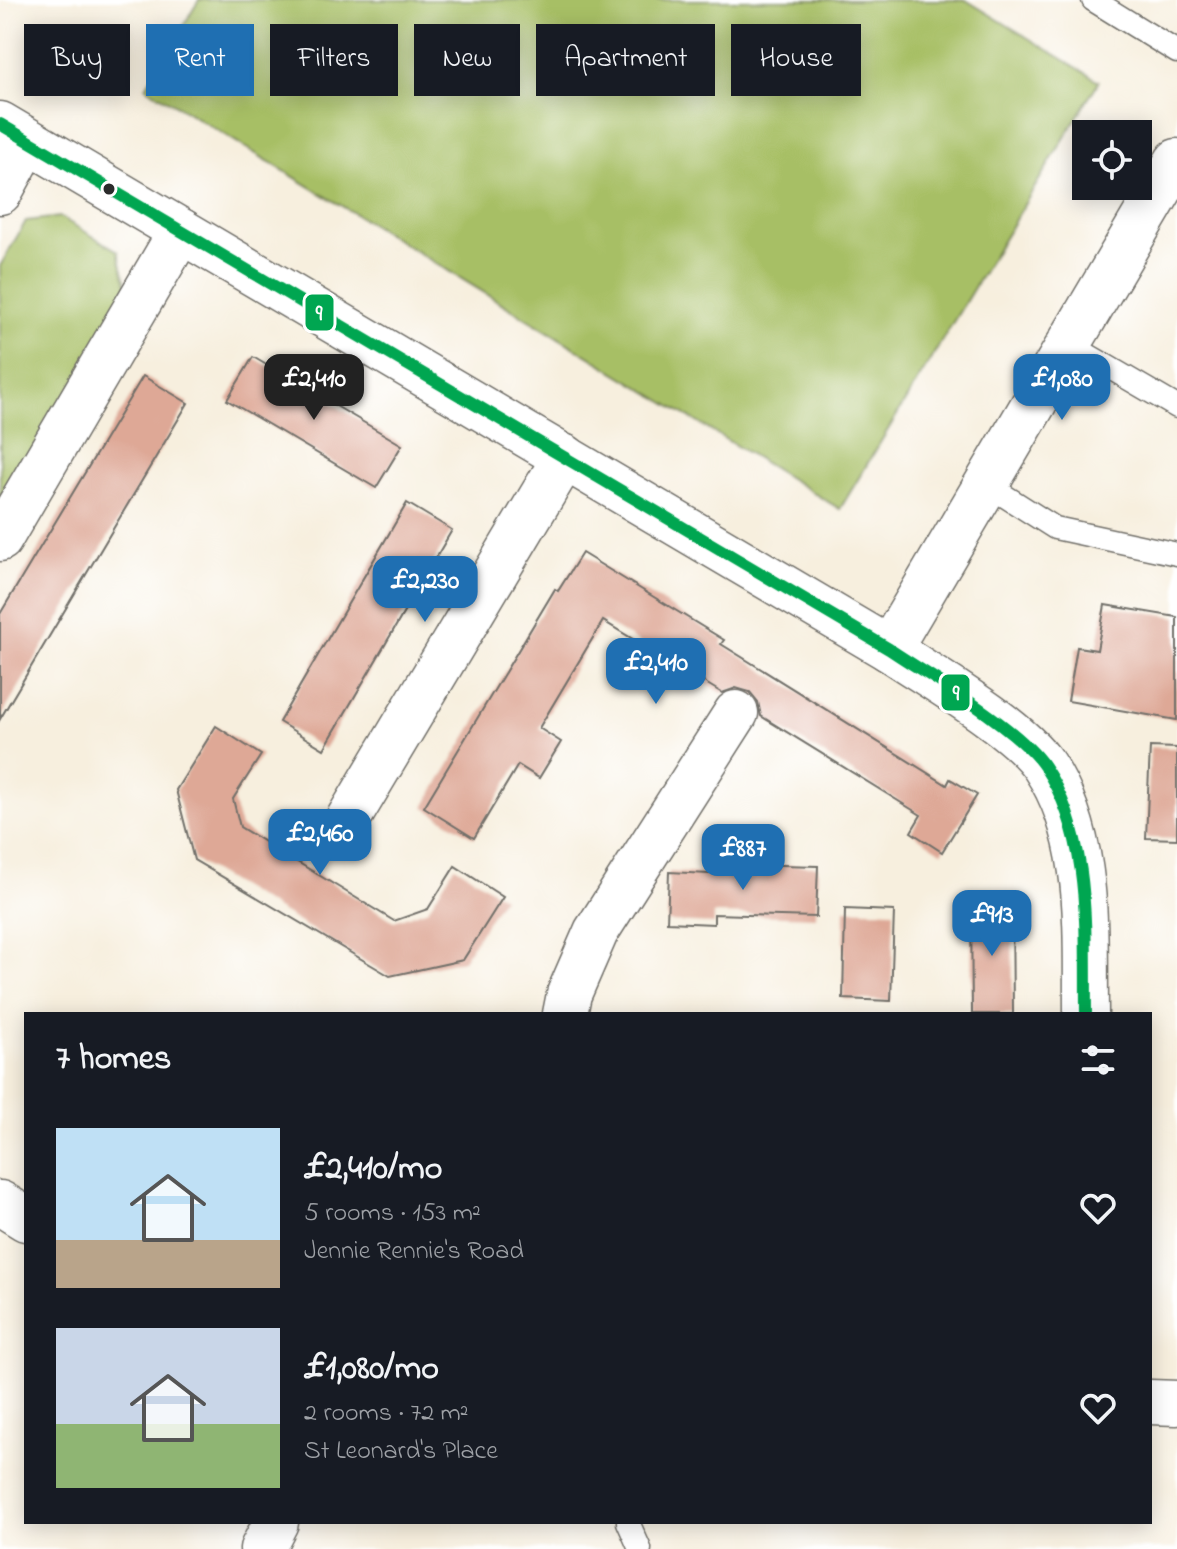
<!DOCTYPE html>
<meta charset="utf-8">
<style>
:root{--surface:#171b24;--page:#20242c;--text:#f1f3f6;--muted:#9ea1a6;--accent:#1f6fb2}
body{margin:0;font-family:"Indie Flower",sans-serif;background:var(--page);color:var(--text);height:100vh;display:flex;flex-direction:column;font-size:30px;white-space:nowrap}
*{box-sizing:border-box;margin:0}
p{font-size:26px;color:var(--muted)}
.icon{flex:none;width:44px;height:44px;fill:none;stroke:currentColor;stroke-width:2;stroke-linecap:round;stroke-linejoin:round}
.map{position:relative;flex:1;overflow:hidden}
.drawer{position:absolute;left:24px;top:1012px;width:1128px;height:512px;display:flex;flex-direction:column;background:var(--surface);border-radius:0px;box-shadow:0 4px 20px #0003}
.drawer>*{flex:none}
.guide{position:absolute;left:24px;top:24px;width:1130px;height:72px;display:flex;gap:16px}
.tools{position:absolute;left:1072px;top:120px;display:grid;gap:16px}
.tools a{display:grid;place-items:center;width:80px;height:80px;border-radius:0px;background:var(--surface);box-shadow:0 4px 20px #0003;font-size:40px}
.price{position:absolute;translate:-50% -68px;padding:0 18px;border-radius:16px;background:var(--accent);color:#fff;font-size:26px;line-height:52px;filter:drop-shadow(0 2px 4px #0008)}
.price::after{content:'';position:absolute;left:50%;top:48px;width:24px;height:18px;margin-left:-12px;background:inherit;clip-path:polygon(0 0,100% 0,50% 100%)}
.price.active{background:#222;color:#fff}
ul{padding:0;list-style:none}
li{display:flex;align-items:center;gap:24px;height:200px;padding:0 32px}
li span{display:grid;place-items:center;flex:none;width:224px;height:160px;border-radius:0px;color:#555}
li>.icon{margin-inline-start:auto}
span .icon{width:96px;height:96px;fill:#fffc;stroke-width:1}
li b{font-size:34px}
h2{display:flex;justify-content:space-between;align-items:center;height:96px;padding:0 32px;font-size:34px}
.pill{padding:0 28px;border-radius:0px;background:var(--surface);box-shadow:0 4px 20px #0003;font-size:28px;line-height:72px}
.pill.active{background:var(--accent);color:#fff}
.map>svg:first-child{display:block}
.green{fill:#a7bf65;stroke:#697548;stroke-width:2}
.building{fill:#dea896}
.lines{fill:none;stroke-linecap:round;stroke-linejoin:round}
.lane-casing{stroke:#72706a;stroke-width:25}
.street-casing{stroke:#72706a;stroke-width:47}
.lane{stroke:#fff;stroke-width:22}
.street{stroke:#fff;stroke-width:44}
.bus-1-casing{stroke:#fff;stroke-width:18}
.bus-1{stroke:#00a651;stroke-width:12}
.bus-dot{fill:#2b2b2b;stroke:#fff;stroke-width:3}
.line-badge{stroke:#fff;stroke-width:3}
.badge-label{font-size:22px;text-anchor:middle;font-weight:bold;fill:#fff}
</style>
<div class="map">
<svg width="1177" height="1549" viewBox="0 0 1177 1549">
<rect width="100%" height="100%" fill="#fff"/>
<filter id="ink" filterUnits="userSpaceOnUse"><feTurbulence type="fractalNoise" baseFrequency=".0125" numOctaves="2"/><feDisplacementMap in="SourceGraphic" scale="16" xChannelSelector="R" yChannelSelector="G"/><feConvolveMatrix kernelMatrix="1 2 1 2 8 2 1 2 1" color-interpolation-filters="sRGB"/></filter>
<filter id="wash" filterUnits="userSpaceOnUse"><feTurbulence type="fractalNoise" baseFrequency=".006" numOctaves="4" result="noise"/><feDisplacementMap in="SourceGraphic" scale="32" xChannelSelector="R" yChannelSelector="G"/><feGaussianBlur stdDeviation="1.8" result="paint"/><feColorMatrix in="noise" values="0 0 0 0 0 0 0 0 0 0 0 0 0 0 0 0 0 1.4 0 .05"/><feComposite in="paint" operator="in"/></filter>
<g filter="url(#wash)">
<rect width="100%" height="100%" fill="#f7efde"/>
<!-- green -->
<g class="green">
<path d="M199 0H966L1099 81 840 509 146 87Z"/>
<path d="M60 217 118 251 128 291 0 510V266L26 221Z"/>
</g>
<g id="blocks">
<!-- building -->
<g class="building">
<path d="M253 357 402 445 376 488 227 400Z"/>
<path d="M143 376 188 403 0 719V614Z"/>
<path d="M407 503 452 530 324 749 279 722Z"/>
<path d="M582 553 724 640 721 644 947 785 950 779 977 795 942 852 911 832 921 815 761 716 758 702 750 692 736 688 722 693 603 621 539 728 561 742 539 778 518 765 474 838 424 807 555 589 558 591Z"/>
<path d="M1105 605 1177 617V720L1068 701 1077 647 1097 650Z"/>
<path d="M216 726 261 755 233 799 240 827 394 921 428 909 455 866 503 897 463 960 390 976 194 860 176 790Z"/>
<path d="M1150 747 1177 748V839L1146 838Z"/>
<path d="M709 863 818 866 816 917 714 914V924L667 922 669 872 709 874Z"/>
<path d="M971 903H1012L1013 1014H972Z"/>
<path d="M845 909 894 911 891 1001 843 999Z"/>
</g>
</g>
</g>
<g filter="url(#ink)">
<use href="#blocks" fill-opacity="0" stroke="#72706a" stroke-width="2"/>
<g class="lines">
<!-- lane casing -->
<g class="lane-casing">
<g id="lane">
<path d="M1093 0 1177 52"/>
<path d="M1069 344 1177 407"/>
<path d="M986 484 1055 528 1177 554"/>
<path d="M628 1522 640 1549"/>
</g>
</g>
<!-- street casing -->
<g class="street-casing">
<g id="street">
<path d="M0 124 889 649C929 676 1018 727 1044 766 1092 838 1085 931 1086 1014"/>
<path d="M0 192 28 141"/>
<path d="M0 539 181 231"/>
<path d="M889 649 1177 161"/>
<path d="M344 826 565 457"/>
<path d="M565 1014 569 994 596 932 736 713"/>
<path d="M0 1203 26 1219"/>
<path d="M1150 1402 1177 1403"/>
<path d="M262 1549 276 1522"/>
</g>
</g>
<!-- lane -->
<use href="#lane" class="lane"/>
<!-- street -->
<use href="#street" class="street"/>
<!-- bus-1 casing -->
<g class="bus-1-casing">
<path id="bus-1" d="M0 124 889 649C929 676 1018 727 1044 766 1092 838 1085 931 1086 1014"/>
</g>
<!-- bus-1 -->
<use href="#bus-1" class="bus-1"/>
</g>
</g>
<!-- markers -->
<circle class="bus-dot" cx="109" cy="189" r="7"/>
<g class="line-badge">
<rect x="304" y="293" width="31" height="39" rx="8" fill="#00a651"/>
<rect x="940" y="673" width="31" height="39" rx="8" fill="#00a651"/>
</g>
<g class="badge-label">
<text x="319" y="320">9</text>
<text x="956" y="700">9</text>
</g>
</svg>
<div class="tools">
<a><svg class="icon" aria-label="locate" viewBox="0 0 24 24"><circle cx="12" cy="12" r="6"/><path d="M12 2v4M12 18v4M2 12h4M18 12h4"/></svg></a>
</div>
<b class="price active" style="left:314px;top:422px">£2,410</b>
<b class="price" style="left:1062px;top:422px">£1,080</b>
<b class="price" style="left:425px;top:624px">£2,230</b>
<b class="price" style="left:656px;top:706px">£2,410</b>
<b class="price" style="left:320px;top:877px">£2,460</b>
<b class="price" style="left:743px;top:892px">£887</b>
<b class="price" style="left:992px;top:958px">£913</b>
<div class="guide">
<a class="pill">Buy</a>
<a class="pill active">Rent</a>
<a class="pill">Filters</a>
<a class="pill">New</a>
<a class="pill">Apartment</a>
<a class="pill">House</a>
</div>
<section class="drawer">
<h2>7 homes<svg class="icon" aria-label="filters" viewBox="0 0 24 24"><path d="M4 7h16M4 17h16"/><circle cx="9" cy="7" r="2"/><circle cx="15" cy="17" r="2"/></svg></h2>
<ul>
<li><span style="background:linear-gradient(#bfe0f5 70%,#b9a48a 0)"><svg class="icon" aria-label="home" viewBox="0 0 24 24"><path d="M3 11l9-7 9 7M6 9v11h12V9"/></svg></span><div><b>£2,410/mo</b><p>5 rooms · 153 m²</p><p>Jennie Rennie's Road</p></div><svg class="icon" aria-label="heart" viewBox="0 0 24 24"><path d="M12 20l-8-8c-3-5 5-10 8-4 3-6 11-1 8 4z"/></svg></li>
<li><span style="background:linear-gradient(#c9d6e8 60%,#8fb573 0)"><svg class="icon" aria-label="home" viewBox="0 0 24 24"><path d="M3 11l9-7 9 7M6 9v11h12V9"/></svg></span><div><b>£1,080/mo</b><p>2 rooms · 72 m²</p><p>St Leonard's Place</p></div><svg class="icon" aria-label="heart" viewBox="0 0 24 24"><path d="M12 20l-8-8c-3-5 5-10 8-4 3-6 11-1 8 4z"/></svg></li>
</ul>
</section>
</div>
